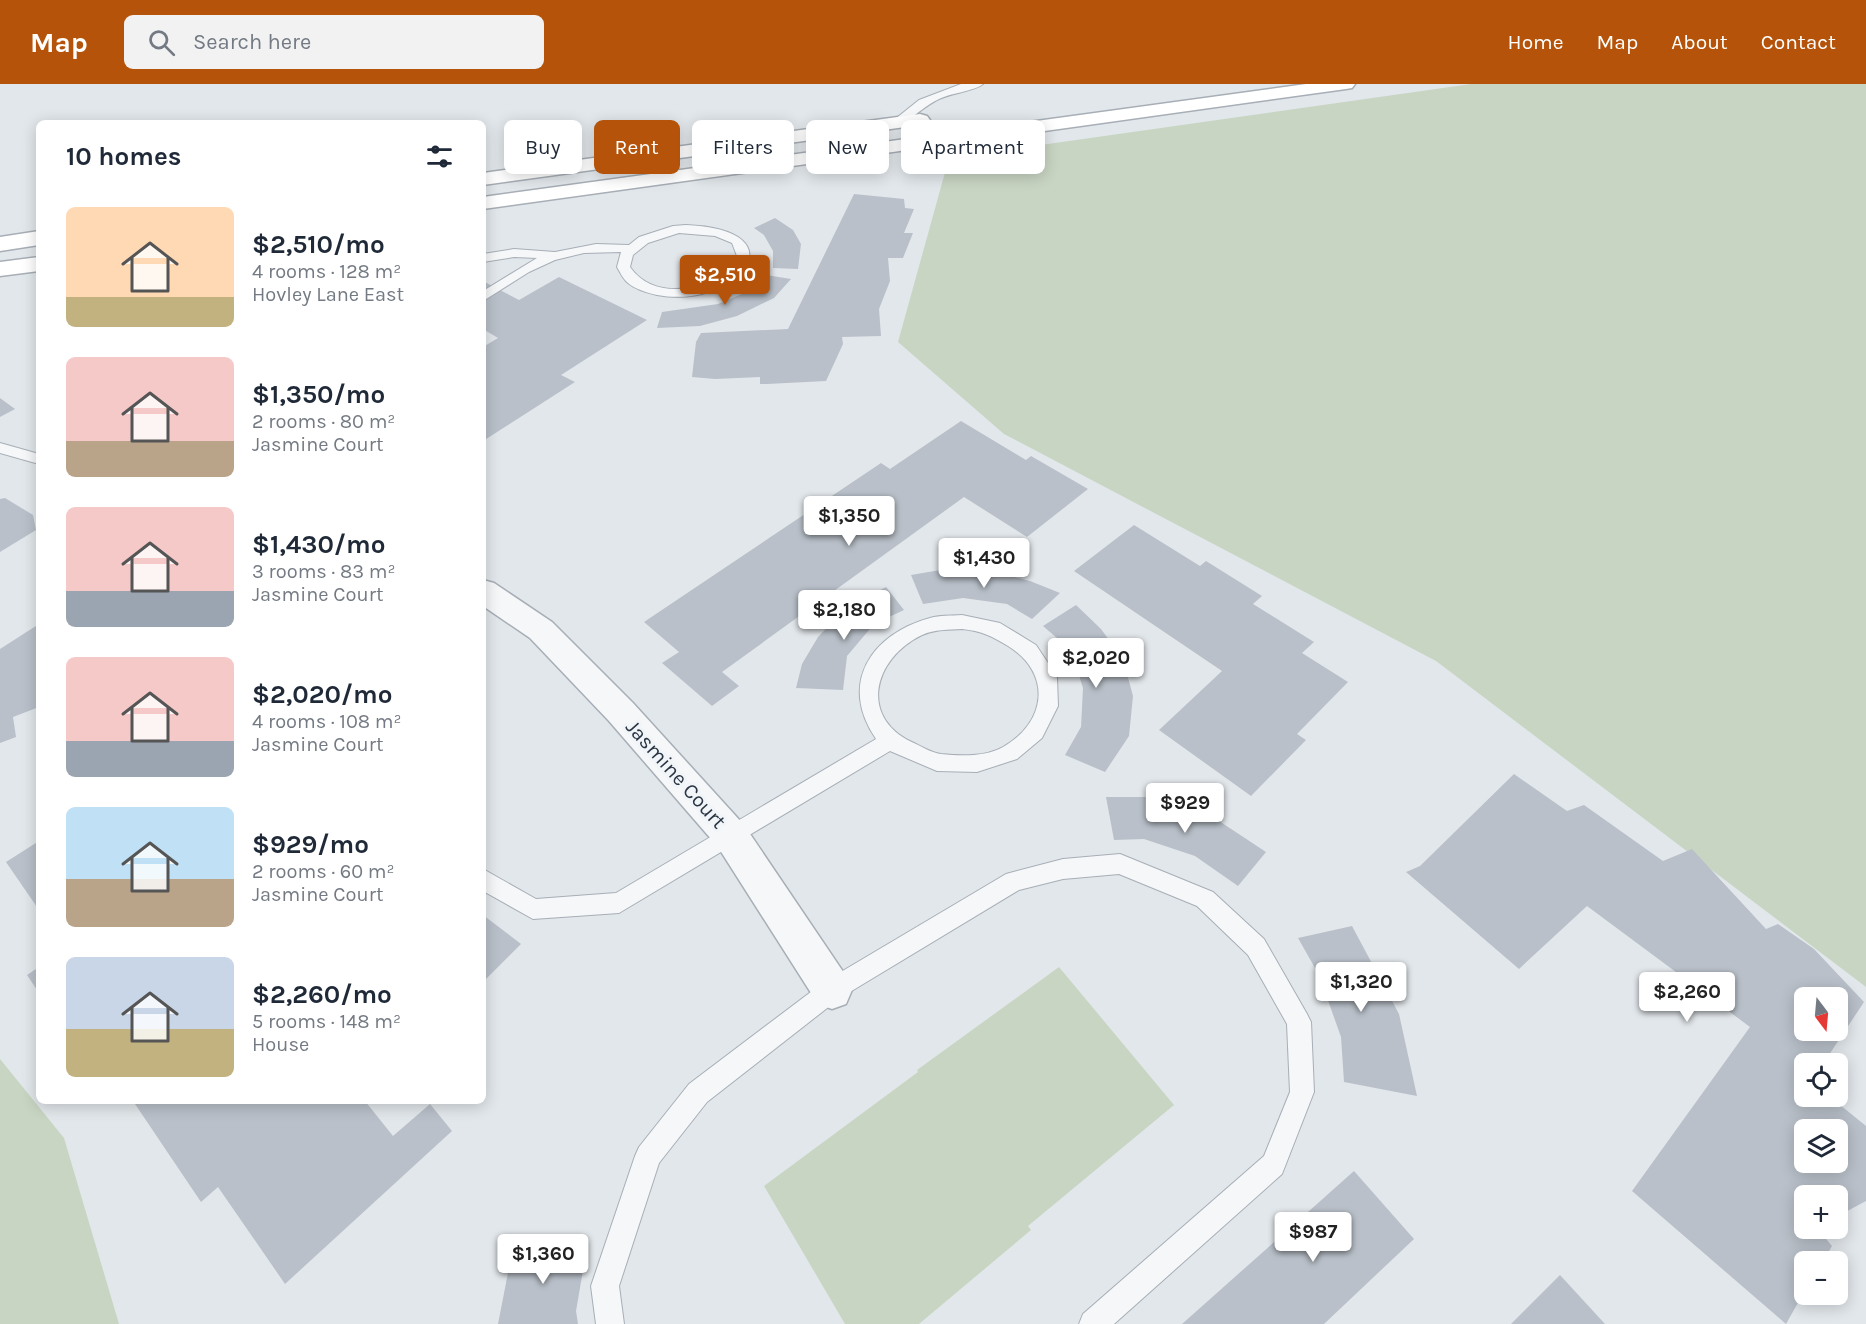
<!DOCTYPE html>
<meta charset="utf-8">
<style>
:root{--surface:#fff;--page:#f2f2f3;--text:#1f2937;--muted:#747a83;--accent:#b45309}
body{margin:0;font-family:Karla,sans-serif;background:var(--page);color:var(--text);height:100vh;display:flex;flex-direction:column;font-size:22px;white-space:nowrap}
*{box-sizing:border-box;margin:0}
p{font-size:20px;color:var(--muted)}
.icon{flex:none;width:33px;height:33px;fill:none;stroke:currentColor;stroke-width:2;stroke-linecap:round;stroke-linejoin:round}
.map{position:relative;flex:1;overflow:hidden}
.panel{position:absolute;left:36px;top:36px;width:450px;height:984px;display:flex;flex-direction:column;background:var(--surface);border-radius:9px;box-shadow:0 3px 15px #0003}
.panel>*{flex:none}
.guide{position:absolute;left:504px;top:36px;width:570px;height:54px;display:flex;gap:12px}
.needle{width:39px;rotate:164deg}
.controls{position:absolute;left:1794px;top:903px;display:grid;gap:12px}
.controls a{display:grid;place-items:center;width:54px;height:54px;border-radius:9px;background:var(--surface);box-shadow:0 3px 15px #0003;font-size:30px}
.price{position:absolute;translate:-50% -51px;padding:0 14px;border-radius:6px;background:#fff;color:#222;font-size:20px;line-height:39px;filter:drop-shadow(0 2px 3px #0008)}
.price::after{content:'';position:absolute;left:50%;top:36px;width:18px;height:14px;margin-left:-9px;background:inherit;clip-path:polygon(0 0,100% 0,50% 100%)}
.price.on{background:var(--accent);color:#fff}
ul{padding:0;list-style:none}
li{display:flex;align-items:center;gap:18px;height:150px;padding:0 30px}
li span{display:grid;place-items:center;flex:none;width:168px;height:120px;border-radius:9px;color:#555}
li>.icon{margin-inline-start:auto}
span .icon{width:72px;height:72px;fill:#fffc;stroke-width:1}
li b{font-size:26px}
h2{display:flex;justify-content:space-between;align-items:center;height:72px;padding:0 30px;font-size:26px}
.chip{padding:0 21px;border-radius:9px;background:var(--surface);box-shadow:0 3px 15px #0003;font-size:21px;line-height:54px}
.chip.on{background:var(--accent);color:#fff}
header{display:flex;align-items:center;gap:36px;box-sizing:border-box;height:84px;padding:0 30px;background:var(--accent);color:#fff}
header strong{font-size:28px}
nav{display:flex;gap:33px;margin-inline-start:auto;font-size:21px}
.search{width:420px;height:54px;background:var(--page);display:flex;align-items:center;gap:15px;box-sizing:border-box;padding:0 21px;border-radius:9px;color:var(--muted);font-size:22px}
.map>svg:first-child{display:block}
.green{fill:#c9d5c3}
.building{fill:#b9c0c9;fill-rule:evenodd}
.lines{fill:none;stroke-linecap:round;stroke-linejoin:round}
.lane-casing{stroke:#a7aeb6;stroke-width:2}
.street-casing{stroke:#a7aeb6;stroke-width:3}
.secondary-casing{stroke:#a7aeb6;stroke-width:3}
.lane{fill:#f5f7f9;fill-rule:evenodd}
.street{fill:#f5f7f9;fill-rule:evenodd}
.secondary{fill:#fff;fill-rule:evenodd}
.labels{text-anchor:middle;stroke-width:6;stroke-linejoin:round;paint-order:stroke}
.street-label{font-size:21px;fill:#293544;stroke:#f2f5f8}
</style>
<header>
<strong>Map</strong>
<div class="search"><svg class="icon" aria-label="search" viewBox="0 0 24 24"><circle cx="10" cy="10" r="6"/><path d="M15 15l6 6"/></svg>Search here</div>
<nav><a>Home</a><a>Map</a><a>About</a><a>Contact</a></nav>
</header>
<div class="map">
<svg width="1866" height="1240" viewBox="0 0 1866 1240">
<rect width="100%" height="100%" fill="#e2e7eb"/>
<!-- green -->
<g class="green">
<path d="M1471 0H1866V903L1436 577 1004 350 898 258 949 74Z"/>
<path d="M1059 883 1174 1021 1028 1142 1031 1146 919 1240H845L764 1102 918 988 917 986Z"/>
<path d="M0 975 64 1054 119 1240H0Z"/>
</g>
<!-- building -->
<g class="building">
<path d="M854 110 904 115 905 124 914 125 904 149H913L903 174H888L890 197 879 225 881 252 842 253 843 260 826 297 767 300H760V293L715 295 692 293 696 258 701 249 788 245Z"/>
<path d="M775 134 793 146 801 160 798 185 773 184V167L764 151 754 144Z"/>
<path d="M766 191 791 195 774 214 737 232 700 242 657 244 662 228 718 220 749 207Z"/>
<path d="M559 193 647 236 561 291 575 298 483 357V263L498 254 483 245V197L519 216Z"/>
<path d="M0 314 15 325 0 333Z"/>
<path d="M961 337 1026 376 1031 372 1088 405 1027 453 964 413 722 588 739 602 712 622 662 579 679 568 644 538 881 379 890 385Z"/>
<path d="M5 414 33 431 36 446 0 468V415Z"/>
<path d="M1134 441 1200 482 1206 477 1262 512 1253 520 1314 558 1302 569 1348 598 1297 650 1306 656 1251 712 1159 646 1222 587 1074 487Z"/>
<path d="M946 485 987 486 1030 497 1060 509 1032 535 1007 520 963 514 923 520 911 491Z"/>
<path d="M886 503 904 526 874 540 847 572 843 606 796 604 802 580 818 553 846 524Z"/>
<path d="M1076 521 1101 545 1123 575 1133 612 1129 652 1105 688 1065 671 1081 643 1083 604 1071 566 1043 542Z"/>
<path d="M39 540V623L13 633 16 653 0 659V565Z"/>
<path d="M1514 690 1567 727 1584 721 1663 777 1692 765 1766 845 1778 840 1814 865 1864 918 1823 980H1804V1012H1829L1866 1042V1117L1838 1132V1112H1804V1144H1817L1832 1162 1823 1178H1804V1208L1786 1240 1632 1107 1750 943 1587 822 1519 885 1406 788 1420 782ZM1804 914H1838V946H1804ZM1804 1046H1838V1078H1804Z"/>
<path d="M1106 713H1145L1210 731 1266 768 1238 802 1195 772 1144 755 1114 756Z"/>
<path d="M39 757V826L6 778Z"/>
<path d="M483 831 521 860 483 898Z"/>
<path d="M1352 842 1399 930 1417 1012 1344 998 1341 953 1319 891 1298 854Z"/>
<path d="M39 883V909L27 891Z"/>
<path d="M133 1017H365L393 1052 430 1020 452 1047 285 1200 218 1103 201 1118Z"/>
<path d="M1354 1087 1414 1155 1324 1240H1182Z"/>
<path d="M514 1158 587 1163 576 1227 578 1240H498Z"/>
<path d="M1560 1191 1605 1240H1511Z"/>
</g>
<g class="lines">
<!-- lane casing -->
<g class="lane-casing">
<g id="lane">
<path d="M961 0H983C975 7 951 9 939 15 924 22 907 39 895 43L889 40 919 16Z"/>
<path d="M686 141C803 146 737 226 657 211 648 209 635 205 628 199 623 195 620 188 617 183L621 168 584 169 555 176 529 188 483 217V207L537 174 514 173 483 178V170L514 165 555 168 596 160 629 161 639 153 673 142ZM679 149 715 152 732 159 737 172C735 186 724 192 712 197 684 209 649 210 630 183L633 171 648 159Z"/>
<path d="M0 359 39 370V380L0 369Z"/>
<path d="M962 531 1000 539 1036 561 1054 588 1057 593 1058 622 1042 654 1017 675 977 688 937 687 890 667 619 829 533 835 483 807V785L536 815 616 809 876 655C838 600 871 550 930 534 940 531 951 532 962 531ZM962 545C981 547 992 552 1008 562 1052 589 1047 638 1003 663 985 673 961 672 941 670 933 669 924 664 916 660 858 636 872 575 922 551 935 545 948 546 962 545Z"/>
<path d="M1120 770 1213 808 1264 855 1307 930 1311 938 1314 1008 1282 1090 1114 1240H1079L1083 1230 1264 1072 1290 1008 1287 940 1248 871 1197 822 1119 790 1063 795 1019 806 840 914 707 1018 659 1079 619 1202 624 1240H596L591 1202 635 1072 639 1063 689 1000 824 898 1006 790 1063 775Z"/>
</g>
</g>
<!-- street casing -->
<g class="street-casing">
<path id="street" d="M483 496 494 499 552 538 633 619 744 741 846 892 852 906 846 920 832 925 818 920 718 763 609 637 530 554 483 522Z"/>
</g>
<!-- secondary casing -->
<g class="secondary-casing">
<g id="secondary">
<path d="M1306 0H1355L1352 4 1346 5 483 125V113Z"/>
<path d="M920 30 927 32 930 36 927 40 483 101V89Z"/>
<path d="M39 147V161L0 167V153Z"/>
<path d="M39 173V187L0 192V178Z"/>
</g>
</g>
<!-- lane -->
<use href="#lane" class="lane"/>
<!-- street -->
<use href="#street" class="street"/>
<!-- secondary -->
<use href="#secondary" class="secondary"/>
</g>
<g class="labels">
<!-- street labels -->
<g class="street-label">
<text transform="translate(676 690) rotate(48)" y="7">Jasmine Court</text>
</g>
</g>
</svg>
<div class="controls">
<a><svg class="needle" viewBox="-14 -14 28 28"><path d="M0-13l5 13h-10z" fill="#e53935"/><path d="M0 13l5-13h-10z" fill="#747a83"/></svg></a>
<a><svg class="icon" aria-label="locate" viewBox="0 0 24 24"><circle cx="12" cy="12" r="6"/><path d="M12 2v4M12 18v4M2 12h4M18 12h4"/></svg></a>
<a><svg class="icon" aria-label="layers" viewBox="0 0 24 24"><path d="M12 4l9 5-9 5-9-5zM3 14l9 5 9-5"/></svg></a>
<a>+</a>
<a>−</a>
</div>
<b class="price on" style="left:725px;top:222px">$2,510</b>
<b class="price" style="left:849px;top:463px">$1,350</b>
<b class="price" style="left:984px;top:505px">$1,430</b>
<b class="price" style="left:844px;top:557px">$2,180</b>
<b class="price" style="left:1096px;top:605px">$2,020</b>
<b class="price" style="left:1185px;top:750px">$929</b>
<b class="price" style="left:1361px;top:929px">$1,320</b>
<b class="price" style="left:1687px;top:939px">$2,260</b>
<b class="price" style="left:1313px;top:1179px">$987</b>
<b class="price" style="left:543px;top:1201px">$1,360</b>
<div class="guide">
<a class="chip">Buy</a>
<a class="chip on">Rent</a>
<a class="chip">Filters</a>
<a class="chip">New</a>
<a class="chip">Apartment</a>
</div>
<section class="panel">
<h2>10 homes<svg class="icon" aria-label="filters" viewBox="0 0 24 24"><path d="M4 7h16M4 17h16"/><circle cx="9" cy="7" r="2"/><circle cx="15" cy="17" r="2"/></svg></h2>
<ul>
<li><span style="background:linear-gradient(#ffd9b3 75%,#c2b280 0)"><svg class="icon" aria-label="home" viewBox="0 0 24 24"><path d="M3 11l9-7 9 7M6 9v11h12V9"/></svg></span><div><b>$2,510/mo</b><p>4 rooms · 128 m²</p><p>Hovley Lane East</p></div></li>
<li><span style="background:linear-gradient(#f6c9c9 70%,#b9a48a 0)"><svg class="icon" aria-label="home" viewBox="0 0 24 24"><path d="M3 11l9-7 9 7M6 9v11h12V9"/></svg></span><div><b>$1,350/mo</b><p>2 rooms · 80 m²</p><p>Jasmine Court</p></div></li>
<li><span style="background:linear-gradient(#f6c9c9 70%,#9aa5b1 0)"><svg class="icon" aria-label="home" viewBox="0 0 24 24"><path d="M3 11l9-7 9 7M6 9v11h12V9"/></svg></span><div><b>$1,430/mo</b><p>3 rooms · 83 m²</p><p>Jasmine Court</p></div></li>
<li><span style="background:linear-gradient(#f6c9c9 70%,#9aa5b1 0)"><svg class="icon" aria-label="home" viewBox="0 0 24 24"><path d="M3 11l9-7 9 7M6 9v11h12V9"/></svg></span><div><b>$2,020/mo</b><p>4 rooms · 108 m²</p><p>Jasmine Court</p></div></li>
<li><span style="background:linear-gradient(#bfe0f5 60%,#b9a48a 0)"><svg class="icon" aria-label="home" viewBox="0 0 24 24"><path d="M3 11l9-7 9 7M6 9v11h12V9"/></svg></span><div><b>$929/mo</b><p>2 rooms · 60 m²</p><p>Jasmine Court</p></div></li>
<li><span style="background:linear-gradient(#c9d6e8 60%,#c2b280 0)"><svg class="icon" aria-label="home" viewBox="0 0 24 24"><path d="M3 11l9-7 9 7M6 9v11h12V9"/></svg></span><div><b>$2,260/mo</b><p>5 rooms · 148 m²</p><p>House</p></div></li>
</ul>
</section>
</div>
